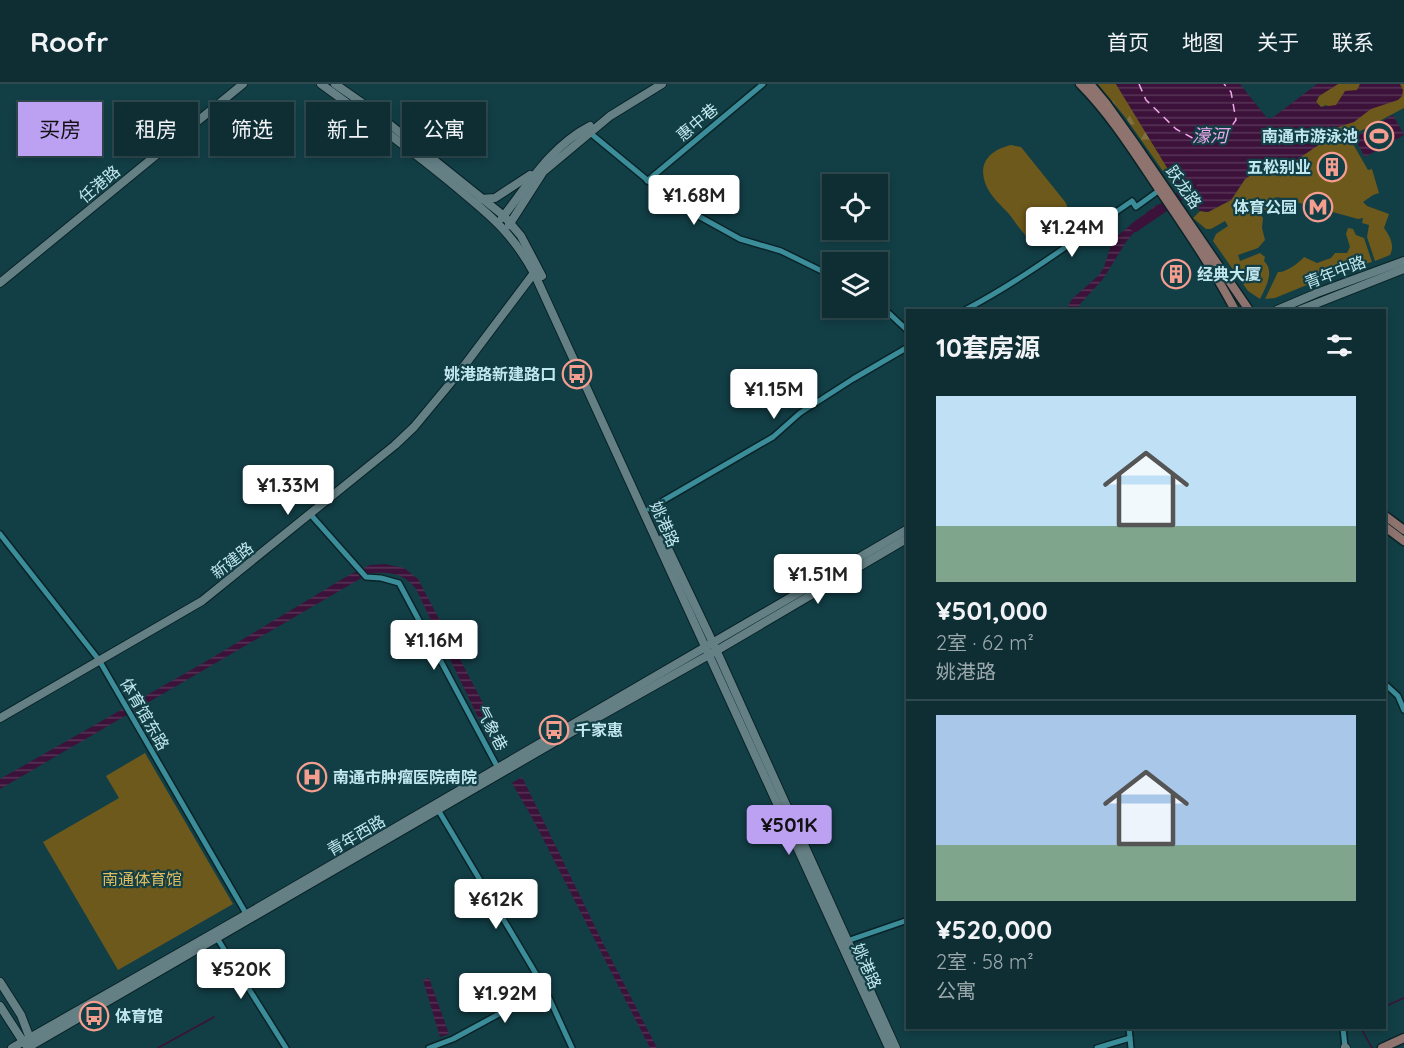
<!DOCTYPE html>
<html lang="zh">
<meta charset="utf-8">
<style>
:root{--surface:#0e2e34;--page:#17363c;--text:#f1f3f6;--muted:#9ba8ac;--line:#2e4a4f;--accent:#bca0f2}
body{margin:0;font-family:Quicksand,"Noto Sans SC",sans-serif;background:var(--page);color:var(--text);height:100vh;display:flex;flex-direction:column;font-size:22px;white-space:nowrap}
*{box-sizing:border-box;margin:0}
p{font-size:20px;color:var(--muted)}
.icon{flex:none;width:33px;height:33px;fill:none;stroke:currentColor;stroke-width:2;stroke-linecap:round;stroke-linejoin:round}
.map{position:relative;flex:1;overflow:hidden}
.details{position:absolute;left:906px;top:225px;width:480px;height:720px;display:flex;flex-direction:column;background:var(--surface);border-radius:0px;box-shadow:0 3px 9px #0003,0 0 0 2px var(--line)}
.details>*{flex:none}
.hud{position:absolute;left:18px;top:18px;width:570px;height:54px;display:flex;gap:12px}
.fabs{position:absolute;left:822px;top:90px;display:grid;gap:12px}
.fabs a{display:grid;place-items:center;width:66px;height:66px;border-radius:0px;background:var(--surface);box-shadow:0 3px 9px #0003,0 0 0 2px var(--line);font-size:30px}
.price{position:absolute;translate:-50% -51px;padding:0 14px;border-radius:6px;background:#fff;color:#222;font-size:20px;line-height:39px;filter:drop-shadow(0 2px 3px #0008)}
.price::after{content:'';position:absolute;left:50%;top:36px;width:18px;height:14px;margin-left:-9px;background:inherit;clip-path:polygon(0 0,100% 0,50% 100%)}
.price.active{background:var(--accent);color:#111}
ul{padding:0;list-style:none}
li{display:grid;align-content:center;gap:12px;height:318px;padding:0 30px}
li+li{border-top:2px solid var(--line)}
li span{display:grid;place-items:center;height:186px;border-radius:0px;color:#555}
li>.icon{margin-inline-start:auto}
span .icon{width:108px;height:108px;fill:#fffc;stroke-width:1}
li b{font-size:26px}
h2{display:flex;justify-content:space-between;align-items:center;height:72px;padding:0 30px;font-size:26px}
.tag{padding:0 21px;border-radius:0px;background:var(--surface);box-shadow:0 3px 9px #0003,0 0 0 2px var(--line);font-size:21px;line-height:54px}
.tag.active{background:var(--accent);color:#111}
header{display:flex;align-items:center;gap:36px;box-sizing:border-box;height:84px;padding:0 30px;background:var(--surface);border-bottom:2px solid var(--line)}
header strong{font-size:28px}
nav{display:flex;gap:33px;margin-inline-start:auto;font-size:21px}
.map>svg:first-child{display:block}
.green{fill:#6e591c}
.forest{fill:url(#forest-firs)}
.water{fill:url(#water-rules)}
.lines{fill:none;stroke-linecap:round;stroke-linejoin:round}
.stream{stroke:#3c123a;stroke-width:1.5}
.river{stroke:#3c123a;stroke-width:10}
.ferry{stroke:#eea7e9;stroke-width:1.5;stroke-dasharray:8 6;stroke-linecap:butt}
.street-casing{stroke:#092327;stroke-width:8}
.secondary-casing{stroke:#092327;stroke-width:10}
.primary-casing{stroke:#092327;stroke-width:11}
.street{stroke:#3b8d9a;stroke-width:5}
.secondary{stroke:#648085;stroke-width:8}
.primary{stroke:#8e736f;stroke-width:8}
.labels{text-anchor:middle;stroke-width:4.5;stroke-linejoin:round;paint-order:stroke}
.street-label{font-size:16px;fill:#c2e8ef;stroke:#123e45}
.poi-label{font-size:16px;font-weight:bold;fill:#c2e8ef;stroke:#123e45;text-anchor:end}
.park-label{font-size:16px;fill:#debc60;stroke:#123e45}
.water-label{font-size:18px;font-style:italic;fill:#eea7e9;stroke:#123e45}
</style>
<header>
<strong>Roofr</strong>
<nav><a>首页</a><a>地图</a><a>关于</a><a>联系</a></nav>
</header>
<div class="map">
<svg width="1404" height="964" viewBox="0 0 1404 964">
<defs>
<pattern id="forest-firs" width="22" height="20" patternUnits="userSpaceOnUse" patternTransform="scale(1.5)"><rect width="22" height="20" fill="#6e591c"/><path d="M5 1l3.5 6h-7zM16 11l3.5 6h-7z" fill="#81713d"/></pattern>
<pattern id="water-rules" width="6" height="5" patternUnits="userSpaceOnUse" patternTransform="scale(1.5)"><rect width="6" height="5" fill="#3c123a"/><path d="M0 2.5h6" fill="none" stroke="#573457"/></pattern>
</defs>
<rect width="100%" height="100%" fill="#123e45"/>
<!-- green -->
<g class="green">
<path d="M1338 0H1404V24L1349 53 1368 86 1372 85 1379 109 1373 111 1363 118 1367 122 1389 130 1384 144C1390 152 1395 162 1390 171L1375 177 1367 153 1364 154 1372 178 1346 185 1275 214 1265 215 1278 188C1285 189 1299 179 1304 173L1317 179 1331 174 1335 169H1347L1350 163 1346 150 1348 144 1353 145 1356 151 1364 154 1367 153 1369 141 1362 139 1363 134 1358 135 1278 113 1276 117 1278 122 1268 126H1262L1260 130 1263 134 1262 144 1265 156 1258 164 1238 171 1240 177 1260 169 1265 173 1264 177C1275 187 1266 203 1260 215L1248 207 1213 157 1216 150 1228 142 1225 137 1211 145H1206L1193 134 1200 127 1208 128 1231 116 1245 95 1255 88 1276 85 1320 60 1329 46 1345 32 1326 21 1321 23 1316 18 1319 12Z"/>
<path d="M1011 61 1021 63 1066 119 1071 136 1068 150C1059 156 1050 163 1039 160 1026 156 1017 140 1009 130 1002 122 990 112 986 101 977 79 990 66 1011 61Z"/>
<path d="M145 669 233 820 118 886 43 758 119 714 106 692Z"/>
</g>
<!-- forest -->
<path class="forest" d="M1098 0H1116L1182 107 1179 110 1125 33Z"/>
<!-- water -->
<g class="water">
<path d="M1116 0H1240L1267 34H1272L1317 0H1338L1319 12 1316 18 1321 23 1336 21 1345 7 1357 6 1360 0H1400L1403 6 1402 12 1398 16 1371 25 1354 38 1329 46 1320 60 1282 86 1267 85 1255 88 1245 95 1231 116 1208 128 1200 127 1183 110Z"/>
<path d="M1393 31 1404 51 1365 73 1354 54Z"/>
<path d="M1159 119 1126 158 1103 195 1080 220 1078 226H1066L1072 215 1099 191 1104 183 1113 155Z"/>
<path d="M385 480 404 484 418 495 506 663 495 668 416 505C403 488 390 488 370 489L0 705V695L205 578 349 491 370 481Z"/>
<path d="M522 693 604 861 657 964H650L535 739 512 699Z"/>
<path d="M429 894 449 950 440 953 423 896Z"/>
</g>
<g class="lines">
<!-- stream -->
<g class="stream">
<path d="M1384 923 1404 914"/>
<path d="M1361 944 1372 964"/>
<path d="M158 964 214 933"/>
</g>
<!-- river -->
<path class="river" d="M1135 143 1183 110 1192 100"/>
<!-- ferry -->
<path class="ferry" d="M1139 0 1146 16 1176 45 1198 57 1223 54 1236 36 1231 8 1224 0"/>
<!-- street casing -->
<g class="street-casing">
<g id="street">
<path d="M589 48 669 114 693 129 740 155 781 167 832 192"/>
<path d="M647 97 763 0"/>
<path d="M878 219 908 247"/>
<path d="M965 226C1024 195 1076 155 1132 117L1136 123 1161 105"/>
<path d="M649 425 773 353 800 329 853 295 908 263"/>
<path d="M311 431 366 493 381 494 399 499 498 684"/>
<path d="M0 450 99 576 248 833"/>
<path d="M1384 599 1398 612 1404 626"/>
<path d="M437 724 545 905 572 964"/>
<path d="M217 854 286 964"/>
<path d="M847 857 908 836"/>
<path d="M1129 944 1131 964"/>
<path d="M1343 944 1345 963"/>
<path d="M429 964 453 955 545 905"/>
<path d="M1097 964 1130 954"/>
</g>
</g>
<!-- secondary casing -->
<g class="secondary-casing">
<g id="secondary">
<path d="M321 0C365 32 409 64 450 98 487 129 510 145 534 189L889 964"/>
<path d="M335 0 368 23 504 132 521 152 542 192"/>
<path d="M481 115 495 114 530 91"/>
<path d="M502 134C528 101 551 62 590 42"/>
<path d="M509 141 543 88 610 32 662 0"/>
<path d="M0 199 243 0"/>
<path d="M1277 226 1317 209 1404 177"/>
<path d="M1300 226 1404 185"/>
<path d="M663 454 713 559 896 964"/>
<path d="M0 634 202 517 395 361 414 343 458 290 537 185"/>
<path d="M0 898 21 931 31 957"/>
<path d="M0 922 24 959"/>
<path d="M1345 963 1346 964"/>
<path d="M12 964 247 830 908 445"/>
<path d="M27 964 572 648 716 567 908 454"/>
</g>
</g>
<!-- primary casing -->
<g class="primary-casing">
<g id="primary">
<path d="M1080 0C1108 28 1130 62 1152 95 1181 138 1211 181 1235 226"/>
<path d="M1090 0 1106 19 1136 61 1249 226"/>
<path d="M1384 431 1404 446"/>
<path d="M1384 442 1404 457"/>
<path d="M1382 964 1404 954"/>
</g>
</g>
<!-- street -->
<use href="#street" class="street"/>
<!-- secondary -->
<use href="#secondary" class="secondary"/>
<!-- primary -->
<use href="#primary" class="primary"/>
</g>
<!-- icons -->
<defs>
<g id="stadium-ring" transform="scale(1.5)"><circle r="9.5" fill="#123e45" stroke="#f59d8f" stroke-width="1.5"/><path d="M0-5a6.5 5 0 1 0 0 10a6.5 5 0 1 0 0-10ZM-3.5-1.8h7v3.6h-7Z" fill="#f59d8f"/></g>
<g id="building-ring" transform="scale(1.5)"><circle r="9.5" fill="#123e45" stroke="#f59d8f" stroke-width="1.5"/><path d="M-4-6H4V6H1V3H-1V6H-4ZM-2.5-4.3h1.7v1.8h-1.7ZM.8-4.3h1.7v1.8H.8ZM-2.5-1h1.7V.8h-1.7ZM.8-1h1.7V.8H.8Z" fill="#f59d8f"/></g>
<g id="metro-ring" transform="scale(1.5)"><circle r="9.5" fill="#123e45" stroke="#f59d8f" stroke-width="1.5"/><path d="M-5.5 5V-5H-3L0 0L3-5H5.5V5H3V-.5L0 4L-3-.5V5Z" fill="#f59d8f"/></g>
<g id="bus-ring" transform="scale(1.5)"><circle r="9.5" fill="#123e45" stroke="#f59d8f" stroke-width="1.5"/><path d="M-5-6H5V4H4V6H2V4H-2V6H-4V4H-5ZM-3.5-4V0h7V-4ZM-3.5 1.2v1.5H-2V1.2ZM2 1.2v1.5H3.5V1.2Z" fill="#f59d8f"/></g>
<g id="hospital-ring" transform="scale(1.5)"><circle r="9.5" fill="#123e45" stroke="#f59d8f" stroke-width="1.5"/><path d="M-5-5h3v3.5h4V-5h3V5h-3V1.5h-4V5h-3Z" fill="#f59d8f"/></g>
</defs>
<g fill-rule="evenodd">
<use href="#stadium-ring" x="1379" y="52"/>
<use href="#building-ring" x="1332" y="83"/>
<use href="#metro-ring" x="1318" y="123"/>
<use href="#building-ring" x="1176" y="190"/>
<use href="#bus-ring" x="577" y="290"/>
<use href="#bus-ring" x="554" y="646"/>
<use href="#hospital-ring" x="312" y="693"/>
<use href="#bus-ring" x="94" y="932"/>
</g>
<g class="labels">
<!-- street labels -->
<g class="street-label">
<text transform="translate(697 38) rotate(-40)" y="6">惠中巷</text>
<text transform="translate(99 100) rotate(-40)" y="6">任港路</text>
<text transform="translate(1184 103) rotate(55)" y="6">跃龙路</text>
<text transform="translate(1335 188) rotate(-21)" y="6">青年中路</text>
<text transform="translate(665 440) rotate(66)" y="6">姚港路</text>
<text transform="translate(232 476) rotate(-38)" y="6">新建路</text>
<text transform="translate(145 630) rotate(60)" y="6">体育馆东路</text>
<text transform="translate(492 644) rotate(62)" y="6">气象巷</text>
<text transform="translate(356 751) rotate(-30)" y="6">青年西路</text>
<text transform="translate(867 882) rotate(66)" y="6">姚港路</text>
</g>
<!-- poi labels -->
<g class="poi-label">
<text x="1358" y="58">南通市游泳池</text>
<text x="1311" y="89">五松别业</text>
<text x="1297" y="129">体育公园</text>
<text x="1197" y="196" text-anchor="start">经典大厦</text>
<text x="556" y="296">姚港路新建路口</text>
<text x="575" y="652" text-anchor="start">千家惠</text>
<text x="333" y="699" text-anchor="start">南通市肿瘤医院南院</text>
<text x="115" y="938" text-anchor="start">体育馆</text>
</g>
<!-- park labels -->
<g class="park-label">
<text x="142" y="801">南通体育馆</text>
</g>
<!-- water labels -->
<g class="water-label">
<text x="1210" y="58">濠河</text>
</g>
</g>
</svg>
<div class="fabs">
<a><svg class="icon" aria-label="locate" viewBox="0 0 24 24"><circle cx="12" cy="12" r="6"/><path d="M12 2v4M12 18v4M2 12h4M18 12h4"/></svg></a>
<a><svg class="icon" aria-label="layers" viewBox="0 0 24 24"><path d="M12 4l9 5-9 5-9-5zM3 14l9 5 9-5"/></svg></a>
</div>
<b class="price" style="left:694px;top:142px">¥1.68M</b>
<b class="price" style="left:1072px;top:174px">¥1.24M</b>
<b class="price" style="left:774px;top:336px">¥1.15M</b>
<b class="price" style="left:288px;top:432px">¥1.33M</b>
<b class="price" style="left:818px;top:521px">¥1.51M</b>
<b class="price" style="left:434px;top:587px">¥1.16M</b>
<b class="price active" style="left:789px;top:772px">¥501K</b>
<b class="price" style="left:496px;top:846px">¥612K</b>
<b class="price" style="left:241px;top:916px">¥520K</b>
<b class="price" style="left:505px;top:940px">¥1.92M</b>
<div class="hud">
<a class="tag active">买房</a>
<a class="tag">租房</a>
<a class="tag">筛选</a>
<a class="tag">新上</a>
<a class="tag">公寓</a>
</div>
<section class="details">
<h2>10套房源<svg class="icon" aria-label="filters" viewBox="0 0 24 24"><path d="M4 7h16M4 17h16"/><circle cx="9" cy="7" r="2"/><circle cx="15" cy="17" r="2"/></svg></h2>
<ul>
<li><span style="background:linear-gradient(#bfe0f5 70%,#7fa58c 0)"><svg class="icon" aria-label="home" viewBox="0 0 24 24"><path d="M3 11l9-7 9 7M6 9v11h12V9"/></svg></span><div><b>¥501,000</b><p>2室 · 62 m²</p><p>姚港路</p></div></li>
<li><span style="background:linear-gradient(#a9c7e8 70%,#7fa58c 0)"><svg class="icon" aria-label="home" viewBox="0 0 24 24"><path d="M3 11l9-7 9 7M6 9v11h12V9"/></svg></span><div><b>¥520,000</b><p>2室 · 58 m²</p><p>公寓</p></div></li>
</ul>
</section>
</div>
